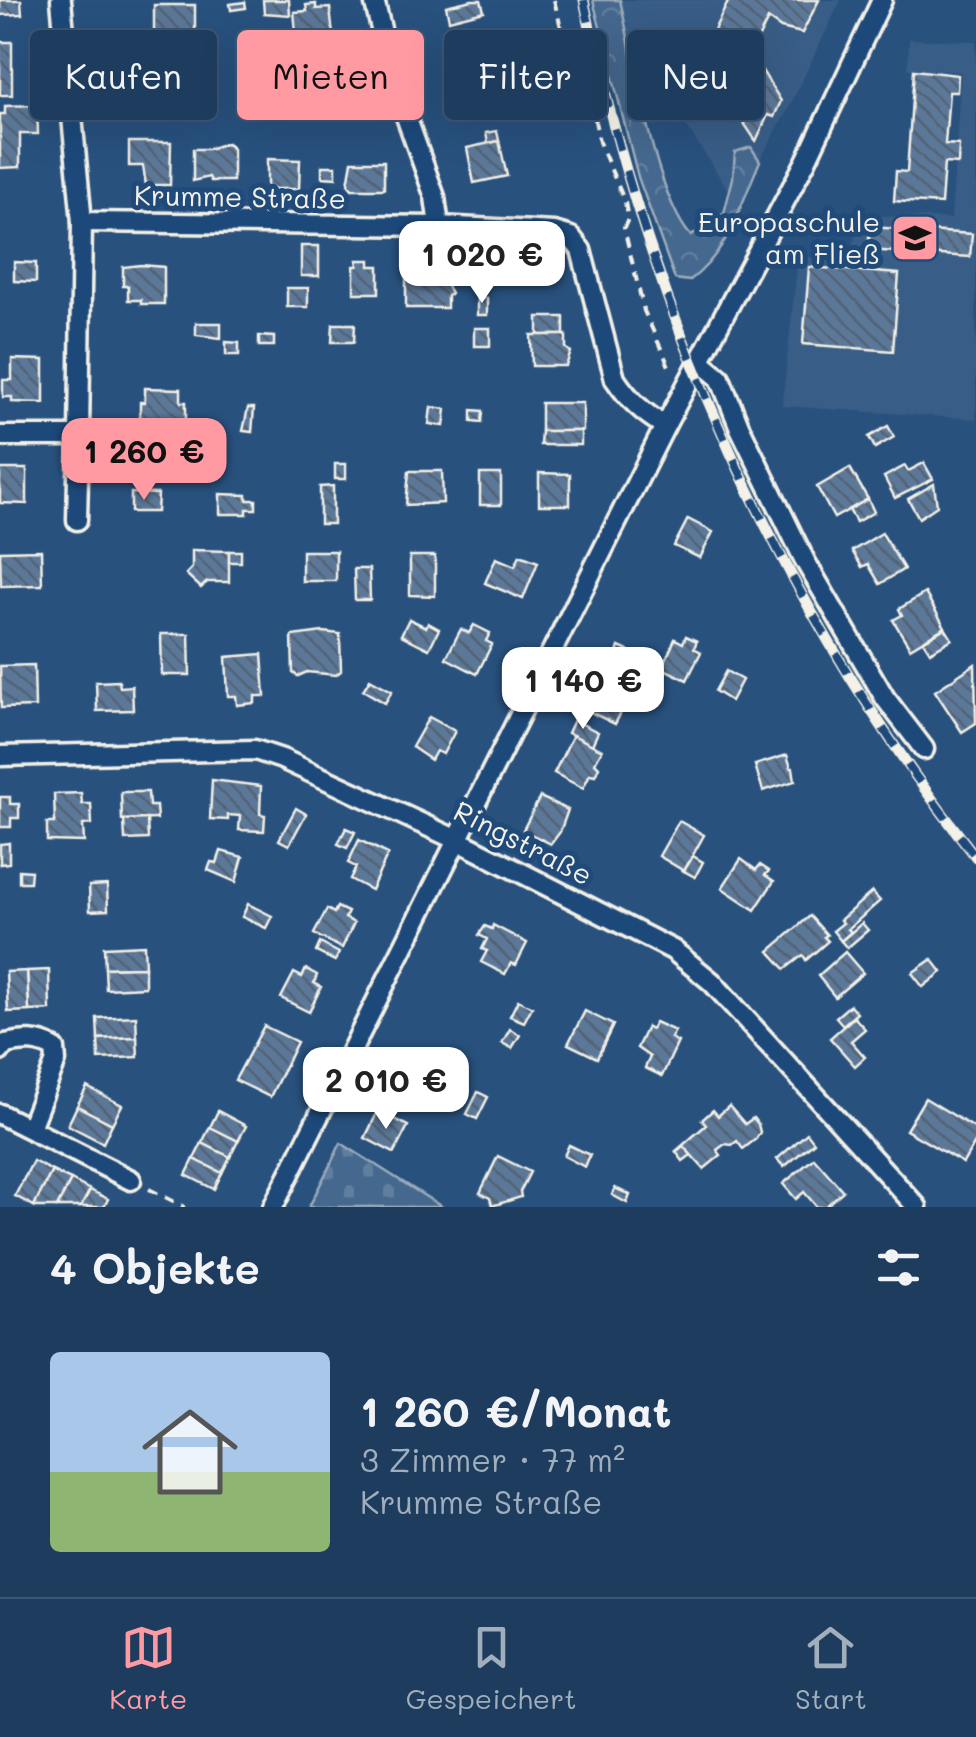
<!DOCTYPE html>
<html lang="de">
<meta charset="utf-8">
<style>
:root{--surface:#1e3d5e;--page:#264464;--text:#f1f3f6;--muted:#a1aebc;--line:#3c5673;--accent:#ff9aa2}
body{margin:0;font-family:Mali,sans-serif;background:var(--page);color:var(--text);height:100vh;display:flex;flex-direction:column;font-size:38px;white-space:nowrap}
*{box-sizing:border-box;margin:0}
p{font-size:32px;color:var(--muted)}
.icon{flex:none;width:55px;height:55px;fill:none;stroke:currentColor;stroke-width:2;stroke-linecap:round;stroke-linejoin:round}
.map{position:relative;height:1207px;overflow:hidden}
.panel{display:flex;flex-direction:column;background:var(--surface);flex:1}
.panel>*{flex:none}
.top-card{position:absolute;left:30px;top:30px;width:918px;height:90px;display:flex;gap:20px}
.price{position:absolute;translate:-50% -85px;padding:0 22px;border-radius:20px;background:#fff;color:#222;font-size:32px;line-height:65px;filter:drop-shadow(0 2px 5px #0008)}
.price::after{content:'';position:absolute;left:50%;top:60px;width:30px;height:22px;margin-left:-15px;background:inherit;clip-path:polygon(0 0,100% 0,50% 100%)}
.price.selected{background:var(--accent);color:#111}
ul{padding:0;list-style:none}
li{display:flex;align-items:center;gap:30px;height:250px;padding:0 50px}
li+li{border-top:2px solid var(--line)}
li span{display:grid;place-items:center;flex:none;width:280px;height:200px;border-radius:10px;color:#555}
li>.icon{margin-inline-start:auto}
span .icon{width:120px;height:120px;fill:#fffc;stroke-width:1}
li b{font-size:42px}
h2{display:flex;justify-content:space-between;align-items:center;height:120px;padding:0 50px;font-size:42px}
.tag{padding:0 35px;border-radius:10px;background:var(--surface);box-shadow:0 10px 40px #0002,0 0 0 2px var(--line);font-size:35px;line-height:90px}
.tag.selected{background:var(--accent);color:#111}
.menu{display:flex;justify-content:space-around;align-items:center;height:140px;border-top:2px solid var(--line);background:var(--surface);font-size:28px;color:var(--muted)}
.menu a{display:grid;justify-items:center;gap:5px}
.menu .selected{color:var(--accent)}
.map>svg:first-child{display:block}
.built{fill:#375d86}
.forest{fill:url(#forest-crowns);stroke:#9cacbb;stroke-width:2.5}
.cemetery{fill:url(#cemetery-stones);stroke:#9cacbb;stroke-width:2.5}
.building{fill:url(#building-back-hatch);stroke:#f4f1e8;stroke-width:2.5}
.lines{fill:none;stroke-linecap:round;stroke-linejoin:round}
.street-casing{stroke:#f4f1e8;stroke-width:25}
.path{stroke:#f4f1e8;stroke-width:4;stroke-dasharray:10 8;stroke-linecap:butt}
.street{stroke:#1f4a7a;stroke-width:18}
.rail-casing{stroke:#f4f1e8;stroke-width:11}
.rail{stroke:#1f4a7a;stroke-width:8;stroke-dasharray:22;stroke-linecap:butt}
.labels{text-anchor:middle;stroke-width:10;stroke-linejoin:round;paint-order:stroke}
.street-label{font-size:28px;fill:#f4f1e8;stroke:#1f4a7a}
.poi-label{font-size:28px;fill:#f4f1e8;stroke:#1f4a7a;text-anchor:end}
</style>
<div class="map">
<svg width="976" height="1207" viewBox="0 0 976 1207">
<defs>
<pattern id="forest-crowns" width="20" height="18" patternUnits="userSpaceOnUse" patternTransform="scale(2.5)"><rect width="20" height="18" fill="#45688e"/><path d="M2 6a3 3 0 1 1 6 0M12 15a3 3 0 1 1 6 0" fill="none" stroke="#607e9e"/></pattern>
<pattern id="cemetery-stones" width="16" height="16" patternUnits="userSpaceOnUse" patternTransform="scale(2.5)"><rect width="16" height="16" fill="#45688e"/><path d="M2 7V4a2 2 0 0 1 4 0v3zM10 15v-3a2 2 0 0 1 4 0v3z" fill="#607e9e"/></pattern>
<pattern id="building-back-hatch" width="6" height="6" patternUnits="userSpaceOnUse" patternTransform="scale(2.5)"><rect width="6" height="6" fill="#5b7899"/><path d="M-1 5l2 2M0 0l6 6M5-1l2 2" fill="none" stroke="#536274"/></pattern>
</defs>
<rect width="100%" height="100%" fill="#28517e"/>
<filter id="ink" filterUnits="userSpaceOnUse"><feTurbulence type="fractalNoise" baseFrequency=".01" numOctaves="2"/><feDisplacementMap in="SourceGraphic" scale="20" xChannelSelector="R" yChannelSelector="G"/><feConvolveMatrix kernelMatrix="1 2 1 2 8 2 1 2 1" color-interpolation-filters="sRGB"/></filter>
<g filter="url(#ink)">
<!-- built -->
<g class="built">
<path d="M614 0H841L788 110 736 202 628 37Z"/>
<path d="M909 39 976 41V419L782 406 798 256 851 259 858 215 951 219 961 72 908 69Z"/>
</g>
<!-- forest -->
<path class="forest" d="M593 0H620C633 57 655 196 691 236L724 213 733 178 735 152 751 147 760 161C741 204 728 253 689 281L675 279 638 177Z"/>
<!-- cemetery -->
<path class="cemetery" d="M341 1143 442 1207H309Z"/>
<!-- building -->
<g class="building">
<path d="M0 0H21L22 14 0 15Z"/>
<path d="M263 0H289L290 15 264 13Z"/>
<path d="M472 0H481L484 11 449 20 446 6Z"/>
<path d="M729 0H819L802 33 781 28 768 19 751 53 781 101 774 117 768 115 756 141 700 58Z"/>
<path d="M245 2 246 8 231 10 230 4Z"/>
<path d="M316 4V9L330 8 334 44 298 49 297 41 293 39 296 32 294 12 307 11 306 5Z"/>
<rect x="154" y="5" width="41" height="32"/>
<rect x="0" y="42" width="12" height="53"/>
<path d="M317 63 319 72 308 75 306 66Z"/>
<path d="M491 68 494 86 464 88 461 74Z"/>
<path d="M914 70 958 75 957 92H949L945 144 959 145 958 164 944 163 941 204 894 201 896 171 907 172Z"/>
<path d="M350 73 354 91 344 93V89L324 98 320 80Z"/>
<path d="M296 76V93L270 94 269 77Z"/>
<path d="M135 79H171V116H134V109L129 105V98L135 94Z"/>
<path d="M571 99 574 112 566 114 563 101Z"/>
<path d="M37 105 38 134H20V167L0 168V114H5V106Z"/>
<path d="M497 131 499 141 488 143 486 133Z"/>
<path d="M499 141 507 176 474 183 467 148Z"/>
<path d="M129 142H171L170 185H146L143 166H129Z"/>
<path d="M227 143 233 149V181H211L209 177 193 181V149H208Z"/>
<path d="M267 159 300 160 299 189H267Z"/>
<path d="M352 161H384V189H352L348 184Z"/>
<path d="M322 166H336V178L322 177Z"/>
<path d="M870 227 972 234 970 257 868 250Z"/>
<rect x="301" y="246" width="18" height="30"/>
<path d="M357 260H370V266H379V293H354V266H358Z"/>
<path d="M511 261H538L539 279 511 280Z"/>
<path d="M14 262 36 263V282L14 281Z"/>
<path d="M141 265 164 267V304H141V300H128V286H123V267Z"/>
<path d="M809 267 899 274 893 351 803 344Z"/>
<path d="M406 271H447V286L451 294 447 296V308H406Z"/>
<rect x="287" y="288" width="21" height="19"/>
<rect x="477" y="298" width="10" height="17"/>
<rect x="538" y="317" width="26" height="18"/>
<path d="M196 323H221V338L196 335Z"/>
<path d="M333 324H355L354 342H332Z"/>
<rect x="474" y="328" width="16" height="18"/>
<path d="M531 335H566V348L571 352 566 366H532Z"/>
<path d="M259 336 274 337V346H259Z"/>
<path d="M226 342 239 343V355H226Z"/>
<path d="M12 359 44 360V403L12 402V397H3V380H12Z"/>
<path d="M145 388 181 389V402H186V420H181V433H145V419L140 420V402H145Z"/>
<rect x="541" y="403" width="42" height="28"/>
<path d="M431 407 446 409 444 426 429 424Z"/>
<path d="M248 408H254L252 432 243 431Z"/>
<path d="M472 410 483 411 482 422 472 421Z"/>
<path d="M888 426 894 437 875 448 869 437Z"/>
<path d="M541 431H581V445H540Z"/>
<path d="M102 441H116V453H103Z"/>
<path d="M924 463 933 479 895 498 884 477 905 466 908 471Z"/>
<rect x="335" y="464" width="11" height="15"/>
<path d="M850 468 868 499 834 518 817 487Z"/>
<path d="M0 469H27V504L0 503Z"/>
<path d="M409 471H442L443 503 406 505Z"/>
<path d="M539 473 570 474V505H539Z"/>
<rect x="480" y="474" width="21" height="31"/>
<path d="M934 484 937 506 919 518 908 499Z"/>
<path d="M333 486V524H320V487Z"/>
<path d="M131 493 158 494 157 512H131Z"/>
<path d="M220 494 247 495V500H256V509H247V514H220Z"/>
<path d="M868 499 874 512 856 522 849 510Z"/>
<path d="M688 519 713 532 700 558 674 546Z"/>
<path d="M882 533 904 569 880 584 868 564 862 567 852 551Z"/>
<path d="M41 550 42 585 1 586 0 551Z"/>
<path d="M192 550 229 551V582H207L201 588 186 574 192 568Z"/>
<rect x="229" y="551" width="12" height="11"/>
<rect x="302" y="551" width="34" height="30"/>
<path d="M520 555 538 562 523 599 485 583 496 558 515 566Z"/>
<path d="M410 556H435V596L410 595Z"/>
<path d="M354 569H369L370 600H355Z"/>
<path d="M925 593 945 627 910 648 893 620 902 615 899 609Z"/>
<path d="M409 619 426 627 428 623 439 629 429 649 401 635Z"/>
<path d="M474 625 490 633 486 641 492 644 477 674 446 658 461 629 469 633Z"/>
<path d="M945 628 952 639 930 652 923 641Z"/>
<path d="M323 632 340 634 341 671 336 675 307 672 298 676 293 673 292 636Z"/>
<path d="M161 634H189L190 675H162Z"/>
<path d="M686 636 697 641 694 648 701 652 687 680 662 668 675 639 683 643Z"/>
<path d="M619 647 635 654 632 662 616 656Z"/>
<path d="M262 654 265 696H255V703L237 705 236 696H228L226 657Z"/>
<path d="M975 664 976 723 962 732 935 691Z"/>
<path d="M34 665 35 707 1 708 0 666Z"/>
<path d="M726 671 742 680 731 701 715 691Z"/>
<path d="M370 679 392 691 385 703 363 690Z"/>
<path d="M119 681 120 687 132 686 133 710 97 711 96 682Z"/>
<path d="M599 683 629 697 615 724 586 710Z"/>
<path d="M429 717 455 731 443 754 436 751 431 760 412 747Z"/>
<path d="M574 720 598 732 592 745 568 733Z"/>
<path d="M573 735 602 750 595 763 599 767 595 775 590 774 583 788 554 773Z"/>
<path d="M787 755 791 768H793L795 781 763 791 755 765Z"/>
<path d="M212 780 261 786 260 814 265 815 264 831 239 830 240 816 228 815V820L210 819Z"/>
<path d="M121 792H148L149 806H156L157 819 122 820Z"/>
<path d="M81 793 82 804H91L92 824 83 825 84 842 47 841V823H55L54 794Z"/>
<path d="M0 797H10V804H19V818H11V827H0Z"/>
<path d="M540 797 568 810 560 832 551 844 523 830Z"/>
<path d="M296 808 306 814 289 845 279 840Z"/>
<path d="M147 819 148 839 125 840 124 820Z"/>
<path d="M679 821 704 835 684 871 659 856Z"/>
<path d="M346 828 355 832 347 848 338 844Z"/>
<path d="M359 840 388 854 371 890 350 879 356 867 348 863Z"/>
<path d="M9 843V863L0 864V844Z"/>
<path d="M221 851 243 857 236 882 208 870 211 862 217 863Z"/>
<path d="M693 856 703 862 695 877 684 871Z"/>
<path d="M741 859 756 870 760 865 769 871 765 875 774 881 755 910 722 888Z"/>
<path d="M19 870 31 871 30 882H19Z"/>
<path d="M107 885 108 910 90 911 89 886Z"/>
<path d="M872 892 880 901 848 929 851 932 841 941 833 931 843 923 840 920Z"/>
<path d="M248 904 272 916 266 928 242 917Z"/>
<path d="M337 907 348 912 345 918 354 923 342 948 314 934 327 909 334 913Z"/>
<path d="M810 916 827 935 824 937 828 941 806 960 803 955 785 969 769 951Z"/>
<path d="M862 923 868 930 847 948 841 941Z"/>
<path d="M493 925 527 943 516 965 511 963 505 974 481 962 487 951 482 949 487 939 479 935 485 926 492 929Z"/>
<path d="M320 943 339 953 335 961 316 952Z"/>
<path d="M144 945 145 967 105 968 104 947Z"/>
<path d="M845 952 863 973 835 997 818 976Z"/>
<path d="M932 959 942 972 923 987 912 973Z"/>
<path d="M145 967V987L106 989 105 968Z"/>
<path d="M306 969 317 975 314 983 321 987 309 1012 281 998 294 973 302 977Z"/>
<path d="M49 970 50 1010 29 1011 27 971Z"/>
<path d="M27 971 29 1011 8 1012 6 972Z"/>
<path d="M518 1000 532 1007 524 1022 510 1016Z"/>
<path d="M850 1005 857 1013 843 1025 836 1017Z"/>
<path d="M585 1011 613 1025 597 1058 568 1044Z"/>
<path d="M136 1016 137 1037 98 1039 97 1018Z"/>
<path d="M854 1017 865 1029 851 1041 865 1057 855 1066 830 1038Z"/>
<path d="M655 1022 675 1031 671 1038 678 1042 662 1076 645 1068 650 1057 637 1048 647 1027 651 1029Z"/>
<path d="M264 1026 297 1042 270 1097 235 1080Z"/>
<path d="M510 1029 520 1035 512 1048 502 1043Z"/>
<path d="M137 1037 138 1057 99 1059 98 1039Z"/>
<path d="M416 1051 447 1067 433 1093 402 1078Z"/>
<path d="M87 1087 122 1105 112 1124 77 1106Z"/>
<path d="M478 1092 488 1097 477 1119 467 1114Z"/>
<path d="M925 1098 976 1129V1141L963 1163 906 1130Z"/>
<path d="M77 1106 112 1124 103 1143 68 1125Z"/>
<path d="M729 1106 745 1124 753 1118 758 1124 760 1132 756 1139 743 1149 737 1141 732 1145 725 1144 717 1150 721 1155 704 1169 683 1146 675 1152 706 1125 702 1120 713 1110 718 1116Z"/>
<path d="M218 1111 246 1126 238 1141 210 1127Z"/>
<path d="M378 1111 408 1126 394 1153 365 1138Z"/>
<path d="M210 1127 238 1141 230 1157 202 1143Z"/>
<path d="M807 1133 814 1142 784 1167 777 1159Z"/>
<path d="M202 1143 230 1157 222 1173 194 1159Z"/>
<path d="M569 1145 590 1155 585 1167 564 1156Z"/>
<path d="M683 1146 691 1155 683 1161 676 1152Z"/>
<path d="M498 1156 530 1172 520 1192 521 1197 492 1206 490 1198 480 1193Z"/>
<path d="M814 1158 843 1191 825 1207H817L804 1192 796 1199 783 1184Z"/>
<path d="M194 1159 222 1173 214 1189 186 1175Z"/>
<path d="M33 1161 52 1171 34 1206 15 1196Z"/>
<path d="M52 1171 71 1180 57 1207H37L34 1206Z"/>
<path d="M71 1180 90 1190 81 1207H57Z"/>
<path d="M615 1188 630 1195 627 1203 612 1195Z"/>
<path d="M90 1190 108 1199 104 1207H81Z"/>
</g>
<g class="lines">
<!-- street casing -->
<g class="street-casing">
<g id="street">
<path d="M374 0 395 86 435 197 439 226"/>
<path d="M82 222 439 226 554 232 571 237 581 250 615 379C629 400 643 413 665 426"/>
<path d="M701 362 720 378 740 428 805 561 885 698 924 749"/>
<path d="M0 436H79L82 222 61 0"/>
<path d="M77 520 79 436"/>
<path d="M0 756 255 750 282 759 455 839 673 950 712 982 917 1207"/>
<path d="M0 1051 5 1044C24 1040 38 1039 55 1049L56 1061 30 1128"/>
<path d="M0 1114 131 1180"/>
<path d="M273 1207 665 426 806 161 882 0"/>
</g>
</g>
<!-- path -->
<g class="path">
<path d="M554 0 566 47 576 62 591 99 599 142 625 202 628 219 624 228 644 311 669 366"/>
<path d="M149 1189 185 1207"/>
</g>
<!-- street -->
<use href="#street" class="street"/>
<!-- rail casing -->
<g class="rail-casing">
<path id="rail" d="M584 0C648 311 779 607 976 857"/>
</g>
<!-- rail -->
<use href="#rail" class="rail"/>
</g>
</g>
<!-- icons -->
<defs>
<g id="school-square" transform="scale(2.5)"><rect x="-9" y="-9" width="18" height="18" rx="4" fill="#ff9aa2" stroke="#1f4a7a"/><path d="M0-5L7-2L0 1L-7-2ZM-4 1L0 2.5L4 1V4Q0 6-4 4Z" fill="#111"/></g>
</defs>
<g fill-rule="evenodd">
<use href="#school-square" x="915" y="238"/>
</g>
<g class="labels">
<!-- street labels -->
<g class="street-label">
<text transform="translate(240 197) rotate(1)" y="10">Krumme Straße</text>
<text transform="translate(523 843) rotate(27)" y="10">Ringstraße</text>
</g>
<!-- poi labels -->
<g class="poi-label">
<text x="880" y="232">Europaschule<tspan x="880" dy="32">am Fließ</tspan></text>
</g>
</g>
</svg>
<b class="price" style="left:482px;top:306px">1 020 €</b>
<b class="price selected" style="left:144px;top:503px">1 260 €</b>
<b class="price" style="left:583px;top:732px">1 140 €</b>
<b class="price" style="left:386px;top:1132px">2 010 €</b>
<div class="top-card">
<a class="tag">Kaufen</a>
<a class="tag selected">Mieten</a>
<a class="tag">Filter</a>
<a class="tag">Neu</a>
</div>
</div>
<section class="panel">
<h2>4 Objekte<svg class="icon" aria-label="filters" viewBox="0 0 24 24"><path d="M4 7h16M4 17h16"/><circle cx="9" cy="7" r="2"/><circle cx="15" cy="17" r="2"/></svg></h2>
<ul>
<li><span style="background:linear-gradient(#a9c7e8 60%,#8fb573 0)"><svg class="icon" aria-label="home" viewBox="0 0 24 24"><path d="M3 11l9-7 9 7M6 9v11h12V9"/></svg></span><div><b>1 260 €/Monat</b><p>3 Zimmer · 77 m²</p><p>Krumme Straße</p></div></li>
</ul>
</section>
<nav class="menu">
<a class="selected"><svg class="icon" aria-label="map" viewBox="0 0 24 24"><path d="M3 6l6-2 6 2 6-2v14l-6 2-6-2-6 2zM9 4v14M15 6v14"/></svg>Karte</a>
<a><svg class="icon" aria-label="saved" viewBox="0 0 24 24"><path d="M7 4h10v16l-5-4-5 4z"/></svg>Gespeichert</a>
<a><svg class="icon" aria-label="home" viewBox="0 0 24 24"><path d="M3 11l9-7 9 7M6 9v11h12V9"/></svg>Start</a>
</nav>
